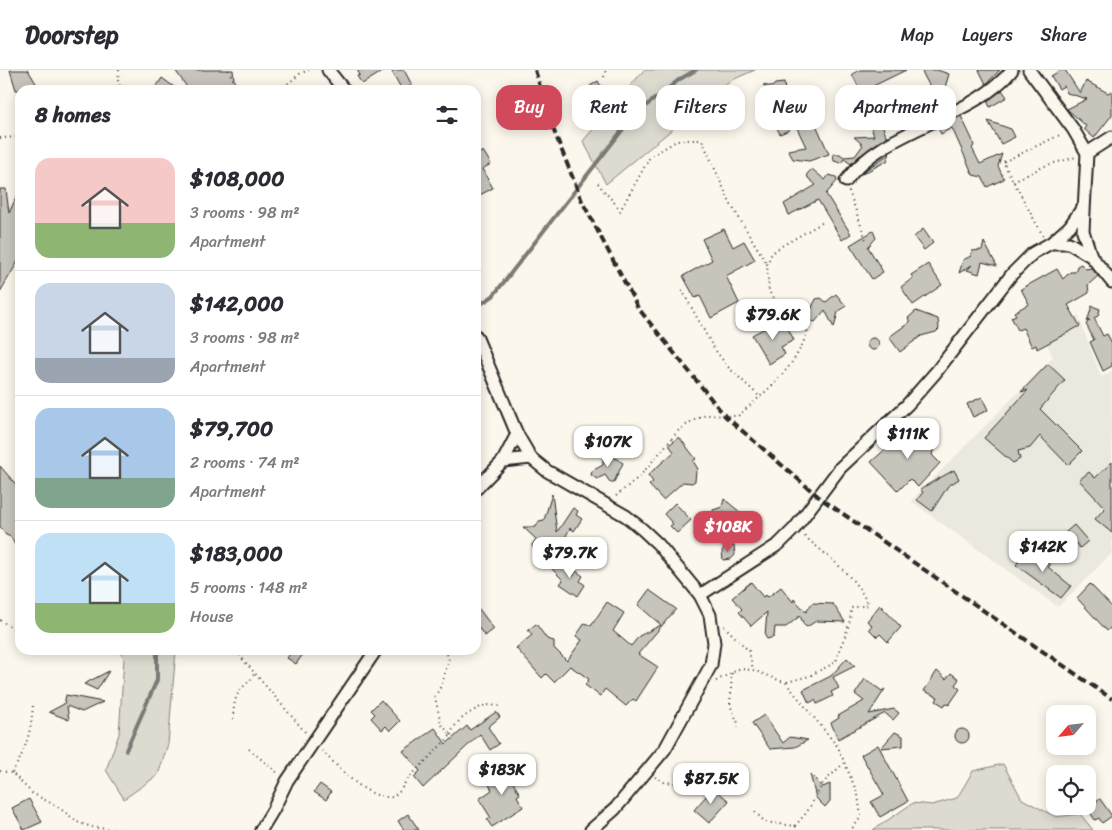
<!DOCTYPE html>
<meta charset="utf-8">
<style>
:root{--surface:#fff;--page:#f2f2f3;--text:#2b2b33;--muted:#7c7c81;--line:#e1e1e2;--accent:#d1495b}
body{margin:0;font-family:Sriracha,sans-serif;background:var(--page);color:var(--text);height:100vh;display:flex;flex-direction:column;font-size:19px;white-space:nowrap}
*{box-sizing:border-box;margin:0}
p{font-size:16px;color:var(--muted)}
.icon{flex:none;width:28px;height:28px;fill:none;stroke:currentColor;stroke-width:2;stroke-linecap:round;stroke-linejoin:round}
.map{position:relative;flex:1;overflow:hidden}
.drawer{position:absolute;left:15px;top:15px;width:466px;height:570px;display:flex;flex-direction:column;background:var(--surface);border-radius:15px;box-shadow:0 2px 12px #0003}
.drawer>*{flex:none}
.guide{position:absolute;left:496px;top:15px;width:475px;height:45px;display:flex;gap:10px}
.needle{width:32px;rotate:242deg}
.controls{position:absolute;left:1046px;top:635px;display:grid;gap:10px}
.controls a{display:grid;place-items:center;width:50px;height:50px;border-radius:10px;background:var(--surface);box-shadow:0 2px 12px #0003;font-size:25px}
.price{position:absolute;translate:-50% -42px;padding:0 11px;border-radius:10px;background:#fff;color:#222;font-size:16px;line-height:32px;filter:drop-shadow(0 1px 2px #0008)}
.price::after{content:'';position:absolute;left:50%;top:30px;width:15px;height:11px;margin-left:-8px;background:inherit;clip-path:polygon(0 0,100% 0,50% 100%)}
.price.current{background:var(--accent);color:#fff}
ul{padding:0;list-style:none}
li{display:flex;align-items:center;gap:15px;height:125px;padding:0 20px}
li+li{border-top:1px solid var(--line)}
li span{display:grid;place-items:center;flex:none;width:140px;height:100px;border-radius:15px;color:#555}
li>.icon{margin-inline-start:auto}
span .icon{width:60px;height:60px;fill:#fffc;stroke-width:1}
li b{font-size:21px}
h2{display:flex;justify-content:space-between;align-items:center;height:60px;padding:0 20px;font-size:21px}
.tag{padding:0 18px;border-radius:15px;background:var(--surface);box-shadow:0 2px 12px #0003;font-size:18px;line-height:45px}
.tag.current{background:var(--accent);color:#fff}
header{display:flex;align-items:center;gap:30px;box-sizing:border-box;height:70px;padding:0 25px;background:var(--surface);border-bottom:1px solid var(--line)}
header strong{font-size:24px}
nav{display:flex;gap:28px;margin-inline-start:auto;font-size:18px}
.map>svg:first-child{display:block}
.built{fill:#ebe8de}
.green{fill:#dddad0;stroke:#84827e}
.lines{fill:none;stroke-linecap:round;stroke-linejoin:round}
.stream{stroke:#7b7a75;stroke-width:4}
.building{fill:#c7c4bc;stroke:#2b2b2b}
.minor-casing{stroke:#2b2b2b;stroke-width:15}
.path{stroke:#2b2b2b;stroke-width:2;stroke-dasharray:1 4;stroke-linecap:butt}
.minor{stroke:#fbf7ec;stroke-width:11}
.rail{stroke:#2b2b2b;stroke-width:4;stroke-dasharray:8 4;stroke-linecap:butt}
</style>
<header>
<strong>Doorstep</strong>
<nav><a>Map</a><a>Layers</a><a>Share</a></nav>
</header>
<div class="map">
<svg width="1112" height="760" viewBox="0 0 1112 760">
<rect width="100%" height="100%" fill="#fbf7ec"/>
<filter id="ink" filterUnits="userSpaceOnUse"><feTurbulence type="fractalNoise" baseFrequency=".02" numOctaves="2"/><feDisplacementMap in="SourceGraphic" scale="10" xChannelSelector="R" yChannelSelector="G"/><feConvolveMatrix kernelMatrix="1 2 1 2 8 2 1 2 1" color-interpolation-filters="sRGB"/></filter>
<g filter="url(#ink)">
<!-- built -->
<path class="built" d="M1078 245 1101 307 1112 301V483L1058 537 911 431 1053 287 1035 249 1061 254Z"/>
<!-- green -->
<g class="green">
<path d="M644 0H755L732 10 606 114 583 71Z"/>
<path d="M119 580H176L168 674 158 705 124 729 106 700 119 664 124 588Z"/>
<path d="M1003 694 1022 729 1056 747 1080 744 1093 760H873L913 733 932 735 957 728 973 701Z"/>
</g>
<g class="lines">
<!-- stream -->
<g class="stream">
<path d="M476 237 493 226 634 45 680 9 696 0"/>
<path d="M126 680 157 610V580"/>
</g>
</g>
<!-- building -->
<g class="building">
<path d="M10 0H28L40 20H16Z"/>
<path d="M175 0H233L235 20H189Z"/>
<path d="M357 0H385L362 14 357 6 360 5Z"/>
<path d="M391 0H404L412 15 402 20Z"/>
<path d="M860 0H906L861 22 852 4Z"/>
<path d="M921 0H937L949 4 943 24 936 28Z"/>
<path d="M979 0H1000L986 14Z"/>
<path d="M1061 0H1065L1080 23 1086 11 1108 23 1112 21V45L1094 68 1084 59 1086 56 1067 39 1087 29 1067 23 1064 16 1059 19 1051 6Z"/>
<path d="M162 8 178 20H154Z"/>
<path d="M598 11 606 26 598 30 590 16Z"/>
<path d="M784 13 785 22 806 30 789 37 763 15 772 17 775 14Z"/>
<path d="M1002 20 1007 27 990 37 987 31Z"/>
<path d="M932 26 940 40 931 45 923 31Z"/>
<path d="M886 31 893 33 894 40 878 41 886 66H889L858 87 851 94 844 89 841 93 834 91 833 84H840L844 87 855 86 863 75 854 67 874 66 864 37 873 34 876 43Z"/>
<path d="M779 39 789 60 780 64 770 44Z"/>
<path d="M961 46 972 69 974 76 972 78 980 94 1002 84 998 96 1004 109 987 117 982 107 973 105 952 58 941 64 938 58Z"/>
<path d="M814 50 829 84 809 91 793 89 788 80 806 77 797 58Z"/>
<path d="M988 51 1011 59 1015 67 1001 74Z"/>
<path d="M483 81 491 94 482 99 493 118 476 127V85Z"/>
<path d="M890 83 887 91 862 104 867 99Z"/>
<path d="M812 99 825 110 829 105 836 107 837 111 826 124 851 164 842 170 818 130 789 145 784 134 816 115 808 108 807 104Z"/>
<path d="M0 119H6L9 143 20 119V188L0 222Z"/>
<path d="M724 159 733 177 744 171 755 190 726 206 739 233 711 248 700 226 695 228 683 206 712 190 702 169Z"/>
<path d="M923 159 933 173 924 180 914 167Z"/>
<path d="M873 161 876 168 868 177 883 202 872 209 850 175Z"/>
<path d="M984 172 997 196 982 192 979 204 967 200 972 195 959 203 963 190 971 186 972 181 982 180Z"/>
<path d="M928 194 942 215 913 235 901 217 913 208 911 205Z"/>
<path d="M1081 194 1086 199 1091 198 1098 206 1088 215 1089 223 1068 235 1080 256 1037 279 1036 275 1032 277 1023 258 1018 260 1011 247 1016 245 1014 242 1029 234 1021 219 1057 199 1063 209 1070 202H1075L1077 196Z"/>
<path d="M836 224 846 236 838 242 834 258 825 240 815 252 809 250V244L816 229 821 228 826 232Z"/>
<path d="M1092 236 1100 239 1098 246 1094 248 1103 266 1107 264 1112 273V296L1103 301 1090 272 1094 270 1086 254 1090 250 1087 252Z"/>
<path d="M916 241 938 249 939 259 936 262 921 266 900 282 889 267 910 252 908 248Z"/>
<path d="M784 251 794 270 781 277 785 284 769 294 752 265 769 256 770 258Z"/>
<circle cx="873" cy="274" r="6"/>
<path d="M1048 294 1065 310 1040 339 1082 381 1068 395 1040 366 1030 378 1018 381 1020 389 1013 393 984 368 1028 320 1021 322Z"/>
<path d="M982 327 988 340 973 347 967 334Z"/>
<path d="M928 359 938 363 932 385 940 393 918 417 910 409 898 421 871 392 907 360 924 376Z"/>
<path d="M679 367 696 389 693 391 698 399 696 401 695 411 692 413 683 412 663 430 649 415 653 412 648 405 674 382 669 375Z"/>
<path d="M605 384H609L623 393 614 412H610L605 405 597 409 591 405 592 401 603 395V388Z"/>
<path d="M1112 392V463L1095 449 1105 438 1079 410 1089 402 1095 408Z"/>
<path d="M0 396 20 419V445L16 451 20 455V485L11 467 6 465 0 457Z"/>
<path d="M954 400 959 409 948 416 932 441 917 430 923 422 920 419Z"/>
<path d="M552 424 557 462 573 438 578 441 576 445 582 449 574 461 570 458 565 468 561 469 558 479 543 487 540 481 533 479 532 475 536 469 523 457H536L539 451 544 450Z"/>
<path d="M724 429 740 442 737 449H734L724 442 720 447H713V440L722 437Z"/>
<path d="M675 433 691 450 677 463 670 456 673 454 664 444Z"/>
<path d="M1074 455 1088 471 1080 478 1074 471 1067 477 1059 468Z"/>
<path d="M734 476 735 485 731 489 723 490 722 481 725 477Z"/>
<path d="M1027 479 1050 495 1048 497 1071 516 1061 528 1016 495Z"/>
<path d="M559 492 573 506 576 501 583 506 580 511 585 515 578 526 560 514 563 510 552 499Z"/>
<path d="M751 512 763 527 766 525 768 527 781 517 793 532 794 529 806 542 812 533 833 534 845 552 816 551 807 557 804 555 800 546 786 557H775L774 567 767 569 765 566 767 542 751 556 739 542 742 539 732 528Z"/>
<path d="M1090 514 1112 537V556L1107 561 1077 528Z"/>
<path d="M649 520 676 539 638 584 658 597 636 631 633 629 626 636 605 619 600 626 585 615 589 609 570 596 554 612 546 604 542 608 516 578 532 565 528 560 536 554 547 569 554 571V578L567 591 582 570 576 566 585 553 591 556 607 532 624 543 613 561 631 576 639 566 661 555 638 535Z"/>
<path d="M476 535 494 559 485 566 476 555Z"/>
<path d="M880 535 901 557 888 572 880 564 877 567 869 559 872 555 867 551Z"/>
<path d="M293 580H306L296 594 287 588Z"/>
<path d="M847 588 855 596 833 607 839 618 831 622 833 626 817 634 815 630 809 633 803 620 831 606Z"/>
<path d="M109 601 97 620 84 614Z"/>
<path d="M937 601 946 609 951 603 959 609 955 615 960 619 949 635 946 633 944 636 936 631 938 627 924 621Z"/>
<path d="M865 609 882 621 885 619 869 644 894 639 899 643 893 650 885 643 838 669 831 653 839 648 838 646 864 631 855 624Z"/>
<path d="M66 625 103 632 82 642 67 636 69 650 49 642 64 634Z"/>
<path d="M381 630 400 651 390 661 386 656 382 660 371 648 375 644 371 640Z"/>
<path d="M496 642 500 647 488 657 499 674 490 680 480 664 423 718 414 707 420 701 403 681 435 658 446 674 467 656 470 660Z"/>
<path d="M764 645 783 673 790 667 808 670 795 677 770 679 752 653Z"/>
<circle cx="962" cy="666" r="7"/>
<path d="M895 662 903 666V676L881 678Z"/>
<path d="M878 675 908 731 880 747 871 732 884 725 861 685Z"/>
<path d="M507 690 514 704 509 706 520 724 517 726 523 737 492 757 487 750 491 748 479 729 492 720 487 711 500 704 496 696Z"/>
<path d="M810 704 823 717 830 714V731L825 737 816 728Z"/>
<path d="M320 714 331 722 326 730 314 722Z"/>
<path d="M713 718 729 731 709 753 694 740Z"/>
<path d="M29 729 42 752 24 760 12 738Z"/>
<path d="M1100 729 1112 746 1102 753 1099 748 1095 750 1089 741 1092 739 1090 736Z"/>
<path d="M408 744 419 760H404L398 751Z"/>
</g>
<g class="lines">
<!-- minor casing -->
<g class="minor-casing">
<g id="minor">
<path d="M328 0 344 20"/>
<path d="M1029 0 1073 59 1087 83 1083 161 1091 186"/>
<path d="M1087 83 1112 67"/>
<path d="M846 111C883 58 973 49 1012 0"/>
<path d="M1051 173 1070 156 1083 137"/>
<path d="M476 266 517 364 531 388 547 401 626 446 643 460 658 474 700 525 710 545 714 573 711 595 665 679 615 739 591 760"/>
<path d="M503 391 531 388"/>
<path d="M476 419 503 391 517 364"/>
<path d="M700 525 779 474 795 458 840 398 907 335 936 302 1012 204 1033 183 1051 173H1069L1091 186 1112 212"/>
<path d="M261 760 273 740 287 711 376 580"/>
</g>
</g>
<!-- path -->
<g class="path">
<path d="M119 0 118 10 121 20"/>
<path d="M228 0 239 20"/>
<path d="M604 7 606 0"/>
<path d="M280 20 301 3 309 0"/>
<path d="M0 68 20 67"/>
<path d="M1013 111 1047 95 1076 87"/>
<path d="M598 113C605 124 614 130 620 141L650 87 678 70H702L730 133 767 194"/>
<path d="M849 121 867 173"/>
<path d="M1043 166 1003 92 1062 64"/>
<path d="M682 220 713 277 727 296 761 328"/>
<path d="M616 426 640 406 679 360 692 351 706 345 738 346C766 321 797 298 808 259L803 250 775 229 769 222 767 194 772 183 780 177 825 151"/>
<path d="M0 550 20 563"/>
<path d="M724 556 749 581 753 600"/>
<path d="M40 580 45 585"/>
<path d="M241 580 240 586 306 663"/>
<path d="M732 603 730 635 738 653V661"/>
<path d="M716 611 739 599 753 600 786 613 838 677 858 725 861 747 851 760"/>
<path d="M787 612 809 606 836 592C840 572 851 560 851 538L868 535C856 506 826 485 803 465"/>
<path d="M233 649C234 636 234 625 244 616 249 611 252 610 254 604"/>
<path d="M451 665C453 652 471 641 483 636 488 634 494 636 499 636"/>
<path d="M249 679 279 704"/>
<path d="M322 681C340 698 366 730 393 727L400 721 406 711 451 665 441 654 435 627 442 614 449 588 445 580"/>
<path d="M0 701 12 703 32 723 58 737 79 753 96 758 121 760"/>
<path d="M12 703C26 680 32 659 33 633"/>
<path d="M655 707 664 712 711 716"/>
<path d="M755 742 765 752 795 756 799 760"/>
<path d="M795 756 807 742 823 713 844 693"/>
</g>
<!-- minor -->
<use href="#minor" class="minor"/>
<!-- rail -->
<path class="rail" d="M535 0 552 56 582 131 638 238 725 346 820 428 1112 629"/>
</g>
</g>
</svg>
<div class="controls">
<a><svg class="needle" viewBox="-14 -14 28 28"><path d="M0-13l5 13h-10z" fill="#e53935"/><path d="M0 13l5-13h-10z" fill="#7c7c81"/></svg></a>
<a><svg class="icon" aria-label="locate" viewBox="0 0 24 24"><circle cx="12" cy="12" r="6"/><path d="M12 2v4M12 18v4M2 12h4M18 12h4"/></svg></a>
</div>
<b class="price" style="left:773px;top:271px">$79.6K</b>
<b class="price" style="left:908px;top:390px">$111K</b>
<b class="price" style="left:608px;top:398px">$107K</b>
<b class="price current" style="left:728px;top:483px">$108K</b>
<b class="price" style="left:1043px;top:503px">$142K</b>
<b class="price" style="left:570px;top:509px">$79.7K</b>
<b class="price" style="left:502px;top:726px">$183K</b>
<b class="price" style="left:711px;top:735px">$87.5K</b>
<div class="guide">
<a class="tag current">Buy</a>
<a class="tag">Rent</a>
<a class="tag">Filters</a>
<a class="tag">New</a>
<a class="tag">Apartment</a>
</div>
<section class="drawer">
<h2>8 homes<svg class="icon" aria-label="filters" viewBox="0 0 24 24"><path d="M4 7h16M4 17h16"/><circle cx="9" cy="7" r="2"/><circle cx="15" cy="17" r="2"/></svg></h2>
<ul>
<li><span style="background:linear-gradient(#f6c9c9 65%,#8fb573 0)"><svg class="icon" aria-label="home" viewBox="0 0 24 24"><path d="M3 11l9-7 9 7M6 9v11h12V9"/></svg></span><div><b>$108,000</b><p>3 rooms · 98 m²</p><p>Apartment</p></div></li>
<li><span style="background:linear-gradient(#c9d6e8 75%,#9aa5b1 0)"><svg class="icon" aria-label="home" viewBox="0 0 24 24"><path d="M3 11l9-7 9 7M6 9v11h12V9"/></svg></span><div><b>$142,000</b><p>3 rooms · 98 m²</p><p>Apartment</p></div></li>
<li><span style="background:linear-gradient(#a9c7e8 70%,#7fa58c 0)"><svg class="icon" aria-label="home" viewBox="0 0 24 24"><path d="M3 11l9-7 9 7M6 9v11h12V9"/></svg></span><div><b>$79,700</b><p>2 rooms · 74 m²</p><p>Apartment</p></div></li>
<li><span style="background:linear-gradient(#bfe0f5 70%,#8fb573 0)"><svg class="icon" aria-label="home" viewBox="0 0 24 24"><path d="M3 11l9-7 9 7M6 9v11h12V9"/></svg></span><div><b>$183,000</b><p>5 rooms · 148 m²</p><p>House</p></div></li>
</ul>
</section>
</div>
